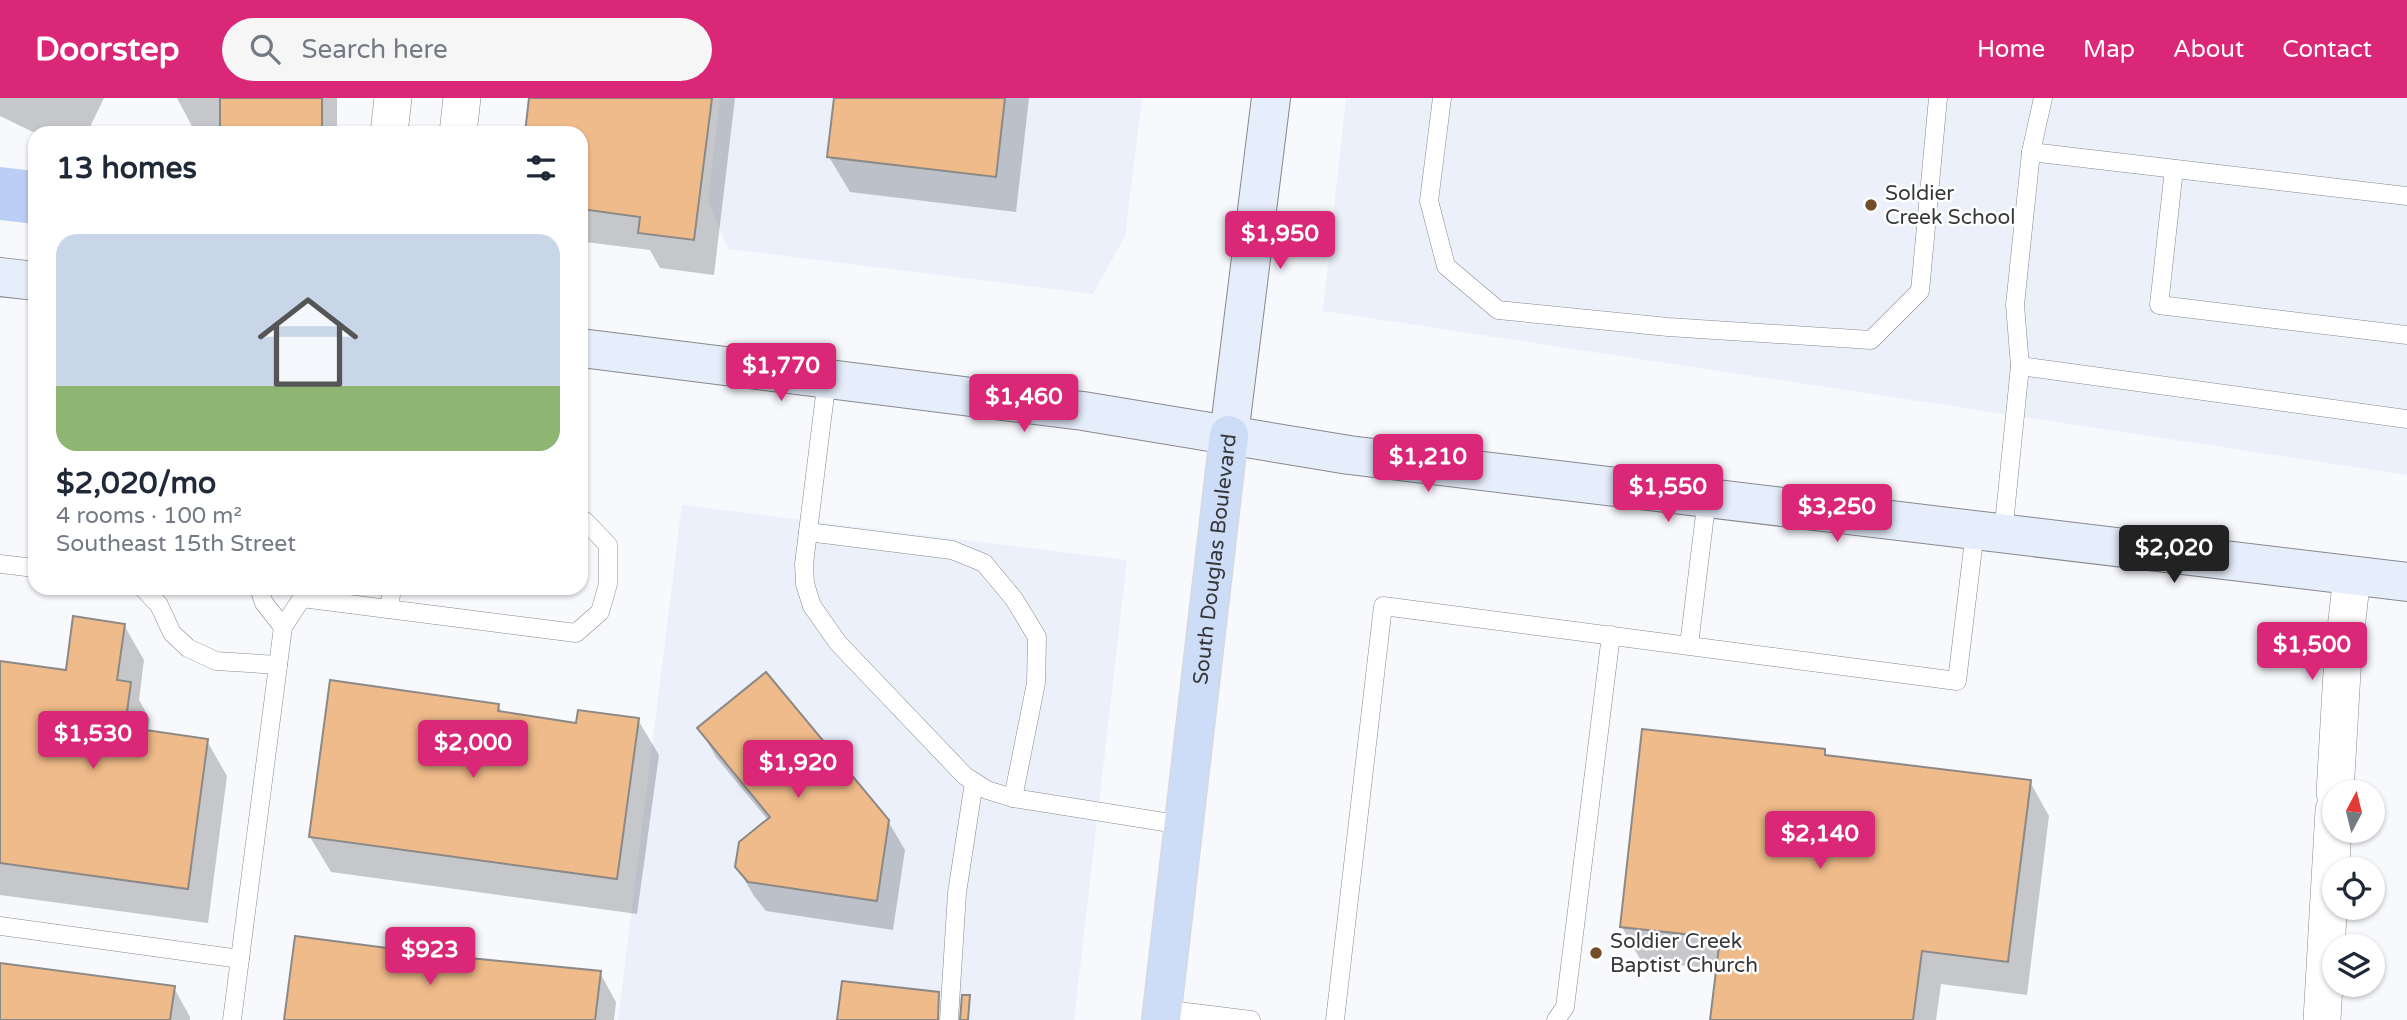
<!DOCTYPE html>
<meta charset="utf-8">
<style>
:root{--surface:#fff;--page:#f6f6f7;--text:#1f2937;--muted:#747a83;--accent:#db2777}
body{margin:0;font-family:"Varela Round",sans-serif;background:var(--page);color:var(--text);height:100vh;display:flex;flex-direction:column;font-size:26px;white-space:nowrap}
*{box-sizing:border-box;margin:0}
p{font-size:23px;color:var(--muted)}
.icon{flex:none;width:38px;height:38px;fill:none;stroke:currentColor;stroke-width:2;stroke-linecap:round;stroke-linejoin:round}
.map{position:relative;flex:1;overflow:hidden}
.side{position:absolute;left:28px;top:28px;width:560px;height:469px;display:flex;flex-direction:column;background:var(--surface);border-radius:21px;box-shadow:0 2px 5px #0004}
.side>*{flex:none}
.needle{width:46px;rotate:7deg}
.buttons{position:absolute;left:2322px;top:682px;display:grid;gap:14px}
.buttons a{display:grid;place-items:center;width:63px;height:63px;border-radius:50%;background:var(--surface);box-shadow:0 2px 5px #0004;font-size:35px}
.price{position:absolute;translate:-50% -60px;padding:0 16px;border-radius:7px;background:var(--accent);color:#fff;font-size:23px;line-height:46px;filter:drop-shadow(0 2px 4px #0008)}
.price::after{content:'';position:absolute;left:50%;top:42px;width:21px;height:16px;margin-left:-10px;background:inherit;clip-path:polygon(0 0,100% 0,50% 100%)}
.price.on{background:#222;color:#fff}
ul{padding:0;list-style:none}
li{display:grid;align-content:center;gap:14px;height:371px;padding:0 28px}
li span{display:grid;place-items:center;height:217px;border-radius:21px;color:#555}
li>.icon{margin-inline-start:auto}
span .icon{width:126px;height:126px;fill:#fffc;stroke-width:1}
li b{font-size:30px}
h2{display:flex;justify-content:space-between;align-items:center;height:84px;padding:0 28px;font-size:30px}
header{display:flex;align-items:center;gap:42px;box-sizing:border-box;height:98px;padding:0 35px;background:var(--accent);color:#fff}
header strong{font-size:33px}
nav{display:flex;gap:38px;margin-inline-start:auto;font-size:24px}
.search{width:490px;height:63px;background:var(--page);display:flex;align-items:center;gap:18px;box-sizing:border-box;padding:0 24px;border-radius:38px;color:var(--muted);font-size:26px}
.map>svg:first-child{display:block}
.built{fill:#ebf0fb}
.grass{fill:#bbcef5}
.shadow{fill:#0003}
.building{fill:#f0bb8a;stroke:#8c8986;stroke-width:2}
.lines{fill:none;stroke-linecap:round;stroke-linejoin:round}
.service-casing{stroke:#87898c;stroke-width:19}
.minor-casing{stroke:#87898c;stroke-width:38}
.secondary-casing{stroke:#87898c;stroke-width:40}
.primary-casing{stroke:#d7d7d7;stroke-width:40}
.service{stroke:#fff;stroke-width:18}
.minor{stroke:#fff;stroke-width:37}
.secondary{stroke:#e6edfb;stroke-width:38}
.primary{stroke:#cddcf7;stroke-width:38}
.poi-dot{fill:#734e29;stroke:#fff;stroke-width:2.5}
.labels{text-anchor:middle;stroke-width:5;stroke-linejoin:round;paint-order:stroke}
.poi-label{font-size:21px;fill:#373839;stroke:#fff;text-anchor:start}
.street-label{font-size:21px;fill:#373839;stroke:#fff}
</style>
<header>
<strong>Doorstep</strong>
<div class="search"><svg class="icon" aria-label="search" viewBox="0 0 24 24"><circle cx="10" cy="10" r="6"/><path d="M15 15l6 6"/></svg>Search here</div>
<nav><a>Home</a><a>Map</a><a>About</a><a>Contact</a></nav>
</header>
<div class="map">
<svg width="2407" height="922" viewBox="0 0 2407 922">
<rect width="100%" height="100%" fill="#f8f9fd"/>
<!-- built -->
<g class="built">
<path d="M720 0H1142L1125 138 1093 196 728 151 708 103Z"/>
<path d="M1346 0H2407V377L1323 213Z"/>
<path d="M682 407 1127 462 1074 922H618Z"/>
</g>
<!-- grass -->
<path class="grass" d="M0 69 35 73V126L0 122Z"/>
<!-- shadow -->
<g class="shadow">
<path d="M0 0H104L87 35H35L0 18Z"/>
<path d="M177 0H337V35H221V32H194Z"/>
<path d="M531 0H735L714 177 660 170 650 152 585 144 581 137V35H527Z"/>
<path d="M836 0H1029L1016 114 850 94 829 59Z"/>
<path d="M124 527 144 562 139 602 150 621 148 634 207 643 227 678 208 825 0 797V565L67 574Z"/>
<path d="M498 607 503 616 578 626 638 622 659 657 637 816 331 774 310 739Z"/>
<path d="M700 631 888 723 905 752 893 832 766 813 754 798 737 769 768 722 716 659Z"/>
<path d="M1824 653 1828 659 2030 684 2049 718 2027 897 1941 886 1936 922H1711L1718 871 1641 863 1622 829Z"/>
<path d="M296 840 600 875 616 904 614 922H286Z"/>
<path d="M0 867 174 890 190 919V922H0Z"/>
</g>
<!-- building -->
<g class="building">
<rect x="220" y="0" width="102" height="35"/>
<path d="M529 0H712L694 142 638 135 640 119 581 111V35H525Z"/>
<path d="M834 0H1005L996 79 827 59Z"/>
<path d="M73 518 125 526 117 582 131 584 125 629 208 641 188 791 0 765V563L66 572Z"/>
<path d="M766 574 889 722 877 803 748 784 735 769 739 744 770 719 697 630Z"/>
<path d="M330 582 499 606 498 613 576 625 578 612 639 620 617 781 309 739Z"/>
<path d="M1642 631 1825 651V657L2031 682 2008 864 1922 853 1913 922H1710L1720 840 1620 829Z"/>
<path d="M295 838 449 858 601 873 595 922H284Z"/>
<path d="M0 865 175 888 170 922H0Z"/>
<path d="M842 883 939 894 938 922H837Z"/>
<path d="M962 897H970L968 922H960Z"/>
</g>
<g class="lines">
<!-- service casing -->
<g class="service-casing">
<g id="service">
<path d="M1442 0 1429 103 1446 168 1498 212 1668 229 1871 242 1920 193 1938 0"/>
<path d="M2031 54 2407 98"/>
<path d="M2174 71 2159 207 2407 237"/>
<path d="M2020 268 2407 321"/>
<path d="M827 281 804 466 805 486 812 508 838 545 965 678 987 692 1013 700 1183 727"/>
<path d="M808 434 952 452 984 465 1014 501 1037 539 1036 585 1013 700"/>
<path d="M2003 436 2020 268 2015 207 2031 54 2043 0"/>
<path d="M0 466 35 470"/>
<path d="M143 490 159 507 172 535 188 550 216 563 278 567"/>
<path d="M259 490 264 505 283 529 302 500 303 490"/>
<path d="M302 500 576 535 600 514 608 486V447L585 423 581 422"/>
<path d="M389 511 392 490"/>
<path d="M1689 547 1707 400"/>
<path d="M0 828 240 861"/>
<path d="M1162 911 1251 922"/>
<path d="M232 922 283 529"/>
<path d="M949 922 957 795 974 684"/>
<path d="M1335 922 1383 508 1957 583 1975 433"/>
<path d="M1556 922 1565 909 1611 537"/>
</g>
</g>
<!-- minor casing -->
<g class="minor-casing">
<g id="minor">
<path d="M389 35 393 0"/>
<path d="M458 35 462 0"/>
<path d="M2335 695 2343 557 2352 478"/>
<path d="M2322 922 2334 712"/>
</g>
</g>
<!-- secondary casing -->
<g class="secondary-casing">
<g id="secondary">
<path d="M0 179 35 183"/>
<path d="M581 250 1083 313 1349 357 2407 484"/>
<path d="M1229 337 1271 0"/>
</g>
</g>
<!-- primary casing -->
<g class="primary-casing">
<g id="primary">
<path id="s1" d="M1161 922 1229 337"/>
</g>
</g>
<!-- service -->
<use href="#service" class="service"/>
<!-- minor -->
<use href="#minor" class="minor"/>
<!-- secondary -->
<use href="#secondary" class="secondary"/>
<!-- primary -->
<use href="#primary" class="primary"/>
</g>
<!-- markers -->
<g class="poi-dot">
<circle cx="1871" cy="107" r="7"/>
<circle cx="1596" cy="855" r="7"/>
</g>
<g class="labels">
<!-- poi labels -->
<g class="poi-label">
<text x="1885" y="102">Soldier<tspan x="1885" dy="24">Creek School</tspan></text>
<text x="1610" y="850">Soldier Creek<tspan x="1610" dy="24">Baptist Church</tspan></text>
</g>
<!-- street labels -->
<g class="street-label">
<text dy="7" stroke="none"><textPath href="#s1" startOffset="464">South Douglas Boulevard</textPath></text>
</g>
</g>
</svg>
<div class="buttons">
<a><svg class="needle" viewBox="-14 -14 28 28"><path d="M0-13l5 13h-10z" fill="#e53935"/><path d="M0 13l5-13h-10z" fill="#747a83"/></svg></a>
<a><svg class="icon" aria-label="locate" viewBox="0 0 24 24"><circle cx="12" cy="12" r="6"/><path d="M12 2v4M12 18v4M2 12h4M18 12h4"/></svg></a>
<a><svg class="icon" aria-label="layers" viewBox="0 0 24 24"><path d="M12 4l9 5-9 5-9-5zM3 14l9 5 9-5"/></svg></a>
</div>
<b class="price" style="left:1280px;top:173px">$1,950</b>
<b class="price" style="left:781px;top:305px">$1,770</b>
<b class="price" style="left:1024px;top:336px">$1,460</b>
<b class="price" style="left:1428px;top:396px">$1,210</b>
<b class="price" style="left:1668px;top:426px">$1,550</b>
<b class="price" style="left:1837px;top:446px">$3,250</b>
<b class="price on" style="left:2174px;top:487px">$2,020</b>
<b class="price" style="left:2312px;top:584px">$1,500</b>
<b class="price" style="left:93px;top:673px">$1,530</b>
<b class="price" style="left:473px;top:682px">$2,000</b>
<b class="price" style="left:798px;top:702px">$1,920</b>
<b class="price" style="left:1820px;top:773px">$2,140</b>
<b class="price" style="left:430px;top:889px">$923</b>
<section class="side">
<h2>13 homes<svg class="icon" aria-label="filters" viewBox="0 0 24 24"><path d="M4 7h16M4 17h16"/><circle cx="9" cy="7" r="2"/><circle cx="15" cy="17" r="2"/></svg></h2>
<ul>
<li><span style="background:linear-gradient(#c9d6e8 70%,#8fb573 0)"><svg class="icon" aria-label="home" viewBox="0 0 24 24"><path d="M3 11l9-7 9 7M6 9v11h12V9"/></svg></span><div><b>$2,020/mo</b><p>4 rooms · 100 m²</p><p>Southeast 15th Street</p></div></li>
</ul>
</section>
</div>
